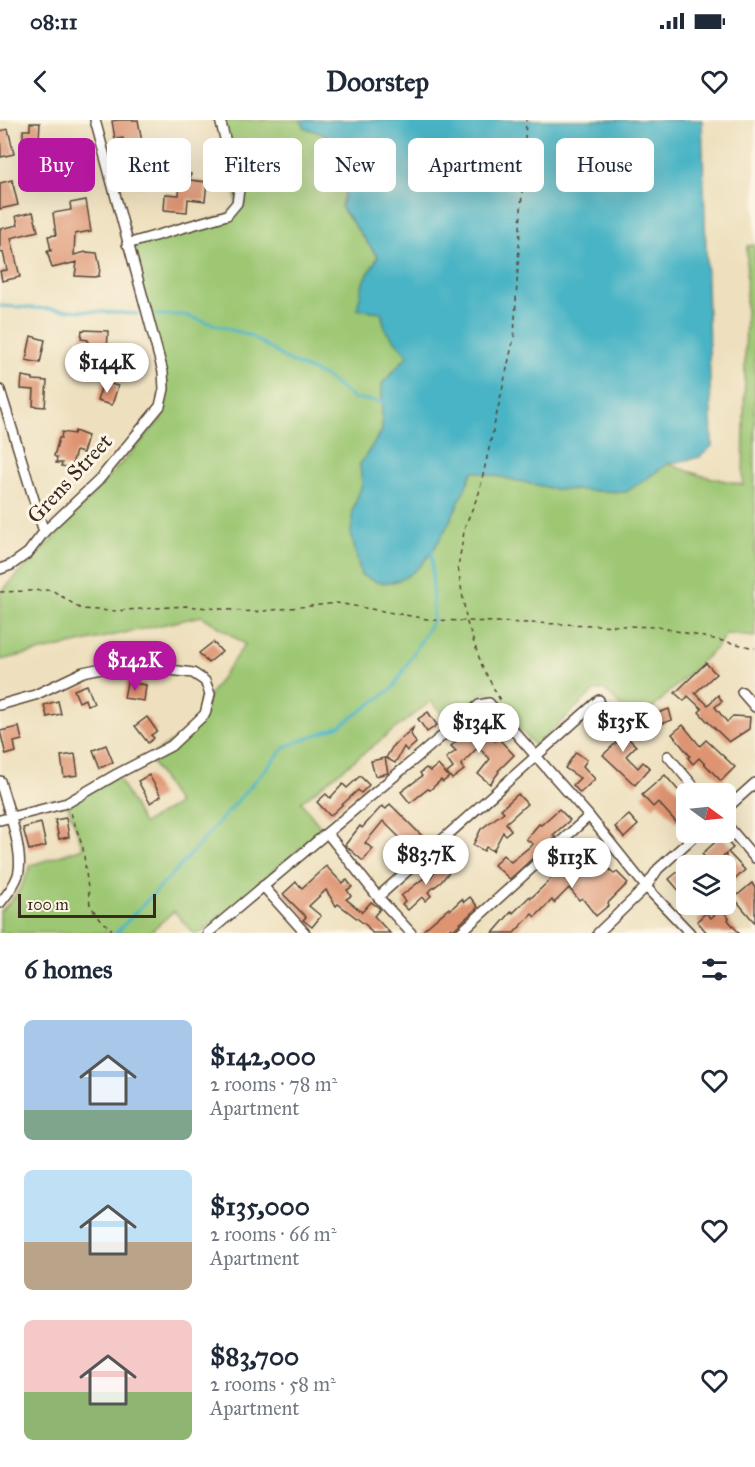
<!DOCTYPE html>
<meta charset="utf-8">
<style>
:root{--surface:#fff;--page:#f6f6f7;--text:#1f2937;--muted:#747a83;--accent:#b5179e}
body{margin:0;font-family:"IM FELL Great Primer",serif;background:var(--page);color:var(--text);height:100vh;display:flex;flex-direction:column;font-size:22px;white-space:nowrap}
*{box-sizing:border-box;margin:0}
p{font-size:20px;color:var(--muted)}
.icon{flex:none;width:33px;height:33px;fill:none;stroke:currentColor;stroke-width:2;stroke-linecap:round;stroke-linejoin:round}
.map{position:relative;height:813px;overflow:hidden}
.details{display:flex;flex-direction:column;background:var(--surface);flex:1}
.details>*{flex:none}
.hud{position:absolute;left:18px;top:18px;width:720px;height:54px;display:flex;gap:12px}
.needle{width:39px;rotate:105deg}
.buttons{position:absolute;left:676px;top:663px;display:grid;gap:12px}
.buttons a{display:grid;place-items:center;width:60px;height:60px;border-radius:9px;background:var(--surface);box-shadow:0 6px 24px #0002;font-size:30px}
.scale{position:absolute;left:18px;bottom:15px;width:138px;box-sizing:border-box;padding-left:6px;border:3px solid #3b2a1e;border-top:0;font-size:16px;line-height:21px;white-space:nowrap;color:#3b2a1e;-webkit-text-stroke:4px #fcf5e5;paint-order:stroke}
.price{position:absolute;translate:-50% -51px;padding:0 14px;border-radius:21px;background:#fff;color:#222;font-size:20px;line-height:39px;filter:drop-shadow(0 2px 3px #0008)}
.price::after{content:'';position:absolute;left:50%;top:36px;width:18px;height:14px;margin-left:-9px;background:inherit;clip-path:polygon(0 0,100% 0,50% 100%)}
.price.current{background:var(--accent);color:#fff}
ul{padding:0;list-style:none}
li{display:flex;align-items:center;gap:18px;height:150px;padding:0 24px}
li span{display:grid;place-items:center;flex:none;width:168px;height:120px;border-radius:9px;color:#555}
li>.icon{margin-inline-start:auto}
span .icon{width:72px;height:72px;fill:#fffc;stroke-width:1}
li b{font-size:26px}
h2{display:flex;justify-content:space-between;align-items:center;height:72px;padding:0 24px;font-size:26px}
.pill{padding:0 21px;border-radius:9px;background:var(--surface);box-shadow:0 6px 24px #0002;font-size:21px;line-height:54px}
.pill.current{background:var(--accent);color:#fff}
.status{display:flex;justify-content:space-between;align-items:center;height:42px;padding:0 30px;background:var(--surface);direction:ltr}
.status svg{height:16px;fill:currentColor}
header{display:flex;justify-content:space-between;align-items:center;height:78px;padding:0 24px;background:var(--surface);font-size:27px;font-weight:800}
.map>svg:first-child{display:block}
.green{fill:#9dc773;stroke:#6c7848;stroke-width:1.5}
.water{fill:#48b4c5;stroke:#426f72;stroke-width:1.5}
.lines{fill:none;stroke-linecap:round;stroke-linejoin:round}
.stream{stroke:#48b4c5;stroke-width:3}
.building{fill:#de9472}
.minor-casing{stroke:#564536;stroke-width:12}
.path{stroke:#564536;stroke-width:1.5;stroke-dasharray:4.5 4.5;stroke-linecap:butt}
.minor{stroke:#fff;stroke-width:9}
.labels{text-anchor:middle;stroke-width:6;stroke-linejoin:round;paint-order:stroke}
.street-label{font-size:22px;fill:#3b2a1e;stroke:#fcf5e5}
</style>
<div class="status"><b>08:11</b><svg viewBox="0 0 49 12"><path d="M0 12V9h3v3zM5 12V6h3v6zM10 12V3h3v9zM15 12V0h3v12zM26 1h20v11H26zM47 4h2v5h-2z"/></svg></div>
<header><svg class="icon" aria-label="back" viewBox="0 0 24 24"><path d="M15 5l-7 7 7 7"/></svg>Doorstep<svg class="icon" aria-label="heart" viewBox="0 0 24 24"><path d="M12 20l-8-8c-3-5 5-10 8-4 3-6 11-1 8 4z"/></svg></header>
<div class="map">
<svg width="755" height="813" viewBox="0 0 755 813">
<rect width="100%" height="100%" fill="#fcf5e5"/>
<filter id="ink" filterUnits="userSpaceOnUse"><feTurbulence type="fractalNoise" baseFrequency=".0167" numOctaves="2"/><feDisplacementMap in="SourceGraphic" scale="12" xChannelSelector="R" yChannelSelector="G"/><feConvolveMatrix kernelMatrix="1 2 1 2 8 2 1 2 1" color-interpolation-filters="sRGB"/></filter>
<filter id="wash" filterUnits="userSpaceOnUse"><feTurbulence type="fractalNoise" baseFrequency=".008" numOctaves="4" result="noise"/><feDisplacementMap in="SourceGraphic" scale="24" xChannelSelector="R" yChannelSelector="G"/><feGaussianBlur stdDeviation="1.35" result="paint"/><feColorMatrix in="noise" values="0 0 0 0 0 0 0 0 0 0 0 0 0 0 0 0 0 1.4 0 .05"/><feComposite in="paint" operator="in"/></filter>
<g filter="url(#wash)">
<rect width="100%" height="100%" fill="#eee0be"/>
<!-- green -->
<path class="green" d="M220 0H301L305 8 323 14 348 32V60L341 87 378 137 363 163 381 192 386 211 409 235 382 264V311L360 344 362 365 353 389 450 399 473 351 555 369 626 372 668 344 700 355 743 365 747 126 755 125V517L726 514 716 528 637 603 604 569 594 571 535 626 486 572 449 602 431 581 301 682 322 709 201 813H193L174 791 149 813H0V791C16 779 24 763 31 745L83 728 67 683 117 654 143 704 178 684 149 637 196 605 210 574 245 524 202 496 0 540V473L57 414 164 296 160 286 164 269 127 124 227 95 237 84Z"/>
<!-- water -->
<path class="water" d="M301 0H702L712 326 700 337 668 344 626 372 555 369 473 351C456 385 428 471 378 462 372 461 366 457 361 455L351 414 353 389 362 365 360 344 382 311V264L408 235 386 211 381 192 357 189 363 163 378 137 341 87 348 60V32L323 14 305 8Z"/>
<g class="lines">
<!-- stream -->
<g class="stream">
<path d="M0 186 138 194"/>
<path d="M155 195H184L251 216 289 241 326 257 352 278 382 282"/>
<path d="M116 813 181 745 285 627 340 606 393 568 433 500 432 432"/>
</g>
</g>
<g id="blocks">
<!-- building -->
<g class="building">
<path d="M118 0H138L146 44 155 41 160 61 139 67 133 45 128 46 123 18 115 19 112 1Z"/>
<path d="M30 3H40L39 19 61 20 59 46 53 45 52 53 36 51 38 22H23V10H30Z"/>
<path d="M8 9 14 34 1 37 0 11Z"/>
<path d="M181 53 191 54 190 60 207 62 205 81 188 79 187 92 164 90 165 74 179 75Z"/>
<path d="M12 60 18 85 0 89V63Z"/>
<path d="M86 80 91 111 75 114 74 135 86 132 97 133 100 147 99 156 94 157 75 156 77 142 52 148 47 131H51L48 116 56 115 53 93 71 90 70 83Z"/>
<path d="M33 92 38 111 11 118 20 157 2 161 0 151 7 150 3 132 0 133V109L18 105 16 96Z"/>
<path d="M82 210 108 211 107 235 88 234V220L81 219Z"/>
<path d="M31 216 45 220 40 243 26 240Z"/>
<path d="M22 256 33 258V260L47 261 45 287 33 286 34 270 21 269Z"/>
<path d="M103 262 118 266 112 285 97 281Z"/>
<path d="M75 311 88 316 83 333 76 331 71 348 61 346 62 343H56L57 338 54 336 59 318H61L62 312 74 314Z"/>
<path d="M213 522 222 532 208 543 199 533Z"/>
<path d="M706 543 716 554 695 573 708 585 718 575 722 581 715 587 727 602 733 596 750 597 749 609 729 622 707 601 699 592 702 589 688 576 684 581 675 573Z"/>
<path d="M127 562 146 565 144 581 124 578Z"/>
<path d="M87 565 94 583 87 585 85 579 79 582 74 570Z"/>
<path d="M58 581 61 594 47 597 44 585Z"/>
<path d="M669 589 672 600 648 608 644 598Z"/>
<path d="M428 592 437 605 427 612 418 599Z"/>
<path d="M147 597 157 611 151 615 154 618 148 623 135 606Z"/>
<path d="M604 598 611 603 612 601 622 608 620 610 636 626 626 636 638 648 643 642 650 648 635 665 603 635 618 621 598 606Z"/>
<path d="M683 605 700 626 706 620 735 647 721 661 699 638 693 644 688 638 690 636 672 614Z"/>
<path d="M19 607 22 620 14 622 16 632 6 635 0 611Z"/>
<path d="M473 607 477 612 481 608 495 621 498 618 514 635 498 651 499 652 490 664 478 654 490 639 478 627 461 645 464 650 452 659 447 653 453 648 446 638 456 631 451 626Z"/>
<path d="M413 608 411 614 416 623 407 631 404 627 395 643 386 638 394 624H395Z"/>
<path d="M106 625 113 642 100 648 93 630Z"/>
<path d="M576 632 587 640 583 646 595 659 580 673 573 665 580 658 565 648Z"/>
<path d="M75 634 78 655 64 657 61 636Z"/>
<path d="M385 638 388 653 375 656 371 641Z"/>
<path d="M438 645 449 657 443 662 441 660 430 670 428 669 410 683 401 672 422 656 420 653 426 648 430 651Z"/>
<path d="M149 655 161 676 150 683 138 661Z"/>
<path d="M665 655 684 677 687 674V693L676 702 658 682 653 687 642 675Z"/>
<path d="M360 656 369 665 361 673 358 670 330 696 317 682 326 674 330 678 343 664 347 668Z"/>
<path d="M518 674 527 684 506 703 511 710 505 715 503 712 493 731 486 727 484 731 473 725 481 709 504 692 501 689Z"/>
<path d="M390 684 425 719 411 730 400 744 387 733 400 718 383 701 365 723 373 729 363 741 345 725 360 706 362 708 382 686 386 689Z"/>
<path d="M559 689 570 700 553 715 555 717 550 722 510 759 494 745 503 735 511 742 533 724 526 719 539 704 541 705Z"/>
<path d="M629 695 638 705 624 718 615 707Z"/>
<path d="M66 698 69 717 59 719 55 700Z"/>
<path d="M41 703 46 726 29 730 23 708Z"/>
<path d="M722 716 733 728 728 732 745 750 726 768V734L712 746 702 734Z"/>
<path d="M594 724 604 736 600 739 614 754 617 752 628 763 608 783 609 785 596 796 582 778 579 780 569 768 554 783 552 780 535 797 532 794 514 813H493L512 791 513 793 530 776 531 778 555 755Z"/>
<path d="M445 740 453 747 441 762 428 772 431 776 425 781 422 777 408 790 402 784 405 781 401 776 424 758 427 761Z"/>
<path d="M687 744V766L680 772 669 759Z"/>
<path d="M326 746 342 763 347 760 352 767 347 770 351 776 346 779 362 792 371 782 378 787 380 789 374 796 390 813H372L367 806 338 784 336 786 326 770 309 786 321 796 312 807 303 800 306 797 283 774 296 762 302 768Z"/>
<path d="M752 763 755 768V803L734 778Z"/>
<path d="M470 777 478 787 453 810 451 808 446 813H420L449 788 450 790 462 779 464 782Z"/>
<path d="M721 789 729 798 728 800 739 813H707L697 801 706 793 711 798Z"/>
</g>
</g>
</g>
<g filter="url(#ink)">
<use href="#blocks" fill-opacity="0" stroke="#564536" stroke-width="1.5"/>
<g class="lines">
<!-- minor casing -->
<g class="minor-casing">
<g id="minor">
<path d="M127 124 227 95 237 83 239 70 220 0"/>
<path d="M0 270 44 412"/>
<path d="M0 449 11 445 28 433 44 412 98 361 160 286 164 269 163 252 95 0"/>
<path d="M742 572 755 587"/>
<path d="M0 585 35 575 83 552 111 546 163 549 193 553 205 561 210 574 205 594 171 626 117 654 67 683 0 700"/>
<path d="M668 636 700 674"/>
<path d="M0 661C6 684 25 733 18 755 15 764 6 776 0 783"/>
<path d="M726 689 755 663"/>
<path d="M726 704 755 738"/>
<path d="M327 713 378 777 411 813"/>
<path d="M263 766 305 813"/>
<path d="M378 777 599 580"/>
<path d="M208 813 479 585 489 583 589 696 646 767 690 813"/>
<path d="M460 813 589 696"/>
<path d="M598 813 646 767 658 749 699 712"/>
</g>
</g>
<!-- path -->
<g class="path">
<path d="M0 472 52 470 81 489 112 491 186 486 255 492 337 483 433 500 658 507 755 528"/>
<path d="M500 580 482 546 467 503 458 448 465 406 479 373 514 217 526 0"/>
<path d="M71 693 83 728 90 785 101 801 111 808V813"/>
</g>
<!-- minor -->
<use href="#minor" class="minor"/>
</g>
</g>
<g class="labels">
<!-- street labels -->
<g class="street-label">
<text transform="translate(69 358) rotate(-47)" y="8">Grens Street</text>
</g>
</g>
</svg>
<div class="buttons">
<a><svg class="needle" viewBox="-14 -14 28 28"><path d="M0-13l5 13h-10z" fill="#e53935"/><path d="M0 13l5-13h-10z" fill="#747a83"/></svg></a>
<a><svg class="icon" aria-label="layers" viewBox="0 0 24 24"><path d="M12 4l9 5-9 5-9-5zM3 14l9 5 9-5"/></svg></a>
</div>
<div class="scale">100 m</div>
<b class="price" style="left:107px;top:274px">$144K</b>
<b class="price current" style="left:135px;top:572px">$142K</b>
<b class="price" style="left:623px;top:633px">$135K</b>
<b class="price" style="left:479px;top:634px">$134K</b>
<b class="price" style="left:426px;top:766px">$83.7K</b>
<b class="price" style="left:572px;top:769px">$113K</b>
<div class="hud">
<a class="pill current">Buy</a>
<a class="pill">Rent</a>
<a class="pill">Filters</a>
<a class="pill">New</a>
<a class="pill">Apartment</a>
<a class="pill">House</a>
</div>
</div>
<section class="details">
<h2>6 homes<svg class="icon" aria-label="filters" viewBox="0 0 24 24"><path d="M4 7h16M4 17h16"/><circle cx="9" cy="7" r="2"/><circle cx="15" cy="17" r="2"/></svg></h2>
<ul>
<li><span style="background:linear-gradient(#a9c7e8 75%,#7fa58c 0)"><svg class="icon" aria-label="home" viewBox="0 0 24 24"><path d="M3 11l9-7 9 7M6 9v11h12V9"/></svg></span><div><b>$142,000</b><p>2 rooms · 78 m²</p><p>Apartment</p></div><svg class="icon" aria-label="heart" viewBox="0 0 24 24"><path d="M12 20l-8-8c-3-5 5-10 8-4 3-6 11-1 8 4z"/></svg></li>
<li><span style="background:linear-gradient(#bfe0f5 60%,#b9a48a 0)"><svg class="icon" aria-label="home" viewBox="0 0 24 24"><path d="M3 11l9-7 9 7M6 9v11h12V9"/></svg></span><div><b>$135,000</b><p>2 rooms · 66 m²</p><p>Apartment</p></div><svg class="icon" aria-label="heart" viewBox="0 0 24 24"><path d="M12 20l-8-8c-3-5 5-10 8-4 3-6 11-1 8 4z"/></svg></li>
<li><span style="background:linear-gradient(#f6c9c9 60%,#8fb573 0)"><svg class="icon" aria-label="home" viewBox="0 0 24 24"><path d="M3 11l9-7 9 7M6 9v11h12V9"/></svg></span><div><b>$83,700</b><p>2 rooms · 58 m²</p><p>Apartment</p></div><svg class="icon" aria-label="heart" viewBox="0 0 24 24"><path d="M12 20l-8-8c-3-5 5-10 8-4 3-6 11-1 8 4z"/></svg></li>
</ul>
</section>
